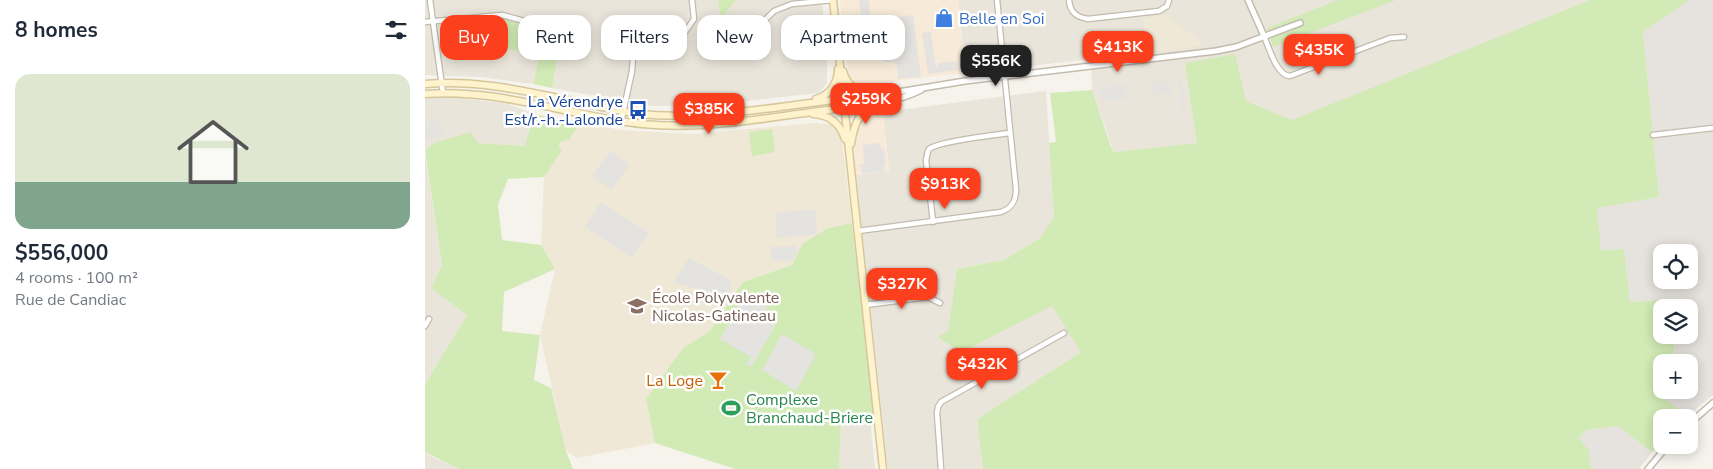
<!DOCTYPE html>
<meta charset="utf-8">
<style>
:root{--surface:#fff;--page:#f2f2f3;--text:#1f2937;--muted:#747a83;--accent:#fc3f1d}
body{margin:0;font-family:"Nunito Sans",sans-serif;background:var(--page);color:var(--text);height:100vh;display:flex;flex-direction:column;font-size:19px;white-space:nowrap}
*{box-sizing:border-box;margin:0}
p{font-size:16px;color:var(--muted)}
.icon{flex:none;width:28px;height:28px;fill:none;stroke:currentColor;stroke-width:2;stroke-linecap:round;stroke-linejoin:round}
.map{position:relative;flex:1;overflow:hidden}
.drawer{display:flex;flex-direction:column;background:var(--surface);width:425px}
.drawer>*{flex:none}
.hud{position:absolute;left:15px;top:15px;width:475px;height:45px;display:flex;gap:10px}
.buttons{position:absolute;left:1228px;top:244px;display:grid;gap:10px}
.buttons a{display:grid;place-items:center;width:45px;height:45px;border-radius:10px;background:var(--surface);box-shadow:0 2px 12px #0003;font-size:25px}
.price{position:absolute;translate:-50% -42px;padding:0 11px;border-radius:10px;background:var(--accent);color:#fff;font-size:16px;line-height:32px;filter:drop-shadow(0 1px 2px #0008)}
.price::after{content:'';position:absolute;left:50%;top:30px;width:15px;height:11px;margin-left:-8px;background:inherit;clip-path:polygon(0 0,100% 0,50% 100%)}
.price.on{background:#222;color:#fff}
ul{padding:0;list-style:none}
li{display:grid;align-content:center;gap:10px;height:265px;padding:0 15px}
li span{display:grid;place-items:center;height:155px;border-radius:15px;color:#555}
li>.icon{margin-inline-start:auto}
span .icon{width:90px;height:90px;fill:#fffc;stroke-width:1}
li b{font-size:21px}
h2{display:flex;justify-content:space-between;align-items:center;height:60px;padding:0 15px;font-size:21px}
.chip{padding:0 18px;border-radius:15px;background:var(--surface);box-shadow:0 2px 12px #0003;font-size:18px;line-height:45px}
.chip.on{background:var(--accent);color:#fff}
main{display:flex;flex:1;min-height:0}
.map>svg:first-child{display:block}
.residential{fill:#eae5da}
.commercial{fill:#f7ead8}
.industrial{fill:#e6e2dd;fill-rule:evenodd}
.education{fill:#efe8d6}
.green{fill:#d2eab5}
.parking{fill:#e5e3e0}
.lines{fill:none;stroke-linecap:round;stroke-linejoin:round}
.minor-casing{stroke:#c2bbae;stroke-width:7}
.tertiary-casing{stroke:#c2bbae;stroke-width:8}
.secondary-casing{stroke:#d6c79b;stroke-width:9}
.minor{stroke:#fff;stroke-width:4.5}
.tertiary{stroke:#fff;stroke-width:5}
.secondary{stroke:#fff3cd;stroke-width:6}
.labels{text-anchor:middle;stroke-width:5;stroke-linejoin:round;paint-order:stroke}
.shop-label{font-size:16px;fill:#366cbe;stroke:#fff;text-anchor:start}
.transit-label{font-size:16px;fill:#164399;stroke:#fff;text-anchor:end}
.education-label{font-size:16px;fill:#785e54;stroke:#fff;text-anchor:start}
.food-label{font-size:16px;fill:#c56008;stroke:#fff;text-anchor:end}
.leisure-label{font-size:16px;fill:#27864d;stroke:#fff;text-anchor:start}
</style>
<main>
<section class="drawer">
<h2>8 homes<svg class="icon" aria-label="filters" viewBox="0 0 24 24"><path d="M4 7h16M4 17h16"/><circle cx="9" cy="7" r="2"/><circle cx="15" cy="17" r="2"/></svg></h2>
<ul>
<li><span style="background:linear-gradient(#dfe7d0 70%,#7fa58c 0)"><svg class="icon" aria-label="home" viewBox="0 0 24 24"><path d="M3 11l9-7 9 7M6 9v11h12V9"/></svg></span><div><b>$556,000</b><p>4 rooms · 100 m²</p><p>Rue de Candiac</p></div></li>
</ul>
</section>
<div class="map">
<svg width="1288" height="469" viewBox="0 0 1288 469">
<rect width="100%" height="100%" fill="#f6f3ec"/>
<!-- residential -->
<g class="residential">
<path d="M0 0H397L402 56V84L393 93 285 105 227 106 127 88 135 44 80 48 114 57 108 84 55 77 0 75Z"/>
<path d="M533 0H1165L867 121 821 101 760 63 773 143 689 152 667 90 666 59 541 73Z"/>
<path d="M621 91 629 217 615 238 579 260 532 269 523 331 537 352 627 305 656 352 552 419 558 469H463L431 175 464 171 458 112Z"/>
<path d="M19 96 83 104 109 114 101 146 53 143H9L0 151V98Z"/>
<path d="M0 154 17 265 6 288 42 315 0 384Z"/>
<path d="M445 419 450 469H414L416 421Z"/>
<path d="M0 453 10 458 34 469H0Z"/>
</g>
<!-- commercial -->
<g class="commercial">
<path d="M415 0H533L541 73 433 85 425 77 421 59Z"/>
<path d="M458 112 464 171 431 175 428 130 439 118Z"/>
</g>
<!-- industrial -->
<g class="industrial">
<path d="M1264 0H1288V395L1263 415 1239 399 1243 390H1264V362H1250L1248 335H1264V308L1246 307 1245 299 1205 302 1199 249 1176 250 1171 208 1234 197 1218 32ZM1236 252H1264V280H1236Z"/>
<path d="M1193 426 1227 452 1214 469H1169L1165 467 1154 438 1161 430Z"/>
</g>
<!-- education -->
<g class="education">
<path d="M741 14 779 45 722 54 718 18Z"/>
<path d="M158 123 196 130 267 134 388 123 405 124 411 127 416 133 427 223 403 228 377 244 367 265 318 282 285 331 258 348 221 399 230 443 152 458 141 451 115 335 130 269 116 245 119 177 137 151 134 147 135 142 144 140 151 129Z"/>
</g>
<!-- green -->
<g class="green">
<path d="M293 0H311L296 18Z"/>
<path d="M913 0H971L848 47 842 28Z"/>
<path d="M1165 0H1264L1218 32 1234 197 1172 208 1176 250 1199 249 1205 302 1245 299 1246 307 1236 308V335H1248L1250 362H1236V390H1243L1239 399 1263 415 1260 417 1236 418V441L1227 452 1193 426 1161 430 1154 438 1164 451 1165 466 1169 469H558L552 419 656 352 627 306 537 352 512 337 523 331 532 269 579 260 615 238 629 217 624 143 631 142 625 93 667 90 685 144 689 152 772 143 760 63 810 54 821 101 867 120Z"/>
<path d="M73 18 83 20 130 33 135 44 127 88 108 84 114 57 80 48Z"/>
<path d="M109 114 158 123 151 129 144 140 135 142 134 147 137 151 119 177 83 179 73 205 77 240 116 245 130 269 79 292 77 331 115 335 109 380 126 388 141 451 148 469H34L0 452V384L42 315 6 288 17 265 0 151 9 143 46 132 53 143 100 146Z"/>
<path d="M347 129 350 152 327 156 324 132Z"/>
<path d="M427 223 450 418 416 421 414 469H310L230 443 221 399 258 348 285 331 318 282 367 265 377 244 403 228Z"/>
</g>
<!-- parking -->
<g class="parking">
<path d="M434 0H444L445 17 442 18 443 23H446V20L461 18V21H463V18L488 15 496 77 473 79 472 66 468 62H458L455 44 424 48 421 27 437 24Z"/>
<path d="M506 32 511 67 513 66V63L531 61 533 70 503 74 497 33Z"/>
<path d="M757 79 761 118 758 120 754 81Z"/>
<path d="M744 81V85H748L749 93 728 95 727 82Z"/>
<path d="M701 85 702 99 677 101V97H674V91H677V87Z"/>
<path d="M16 121 17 137 1 139 0 122Z"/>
<path d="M455 143 456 149H459L461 164 459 166 460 171 437 174 435 164H439L438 145Z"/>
<path d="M185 151 205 165 186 190 167 176Z"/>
<path d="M176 202 224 233 207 258 160 227Z"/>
<path d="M390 209 392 234 352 238 350 213Z"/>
<path d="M371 246 372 253 368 260 347 261 346 247Z"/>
<path d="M264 258 307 281 304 296 248 283Z"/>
<path d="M335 294 350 326 326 367 322 364 326 357 295 339 317 301Z"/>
<path d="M357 334 391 354 371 391 337 370Z"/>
</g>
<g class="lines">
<!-- minor casing -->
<g class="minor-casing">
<g id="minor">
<path d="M5 0 18 93"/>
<path d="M644 0C645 12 651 17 663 19L734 11 742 6 744 0"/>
<path d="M0 22 77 15 148 34"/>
<path d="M839 36C844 48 852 76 865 76L965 38 979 37"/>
<path d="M328 44 331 29 349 11 367 4 408 0"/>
<path d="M208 58 205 51V44L209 39H215L224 44"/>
<path d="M196 122 207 71 208 58 224 44 258 35 269 19 267 0"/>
<path d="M1228 135 1288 128"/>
<path d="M508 222 501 160C502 157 502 152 504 149 513 141 570 135 584 133"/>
<path d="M433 231 576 212C587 208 591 201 591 189L572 0"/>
<path d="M440 305 503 297 515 303"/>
<path d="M0 326 4 319"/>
<path d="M516 469 512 413 513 407 516 402 639 333"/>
</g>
</g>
<!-- tertiary casing -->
<g class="tertiary-casing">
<g id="tertiary">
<path d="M823 0 839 36"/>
<path d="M461 94 540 81 791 51 811 47 875 23"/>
<path d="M419 99 453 95"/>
<path d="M420 108C447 104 472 102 496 90"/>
<path d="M1264 424 1288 403"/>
<path d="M1223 469 1243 445"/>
</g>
</g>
<!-- secondary casing -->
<g class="secondary-casing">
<g id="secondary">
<path d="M408 0 458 469"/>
<path d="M418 71C424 95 445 92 465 94"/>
<path d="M0 84C55 79 108 93 162 104 179 107 197 112 214 114 282 121 351 106 419 99"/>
<path d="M0 94C74 88 144 116 217 124 285 131 352 115 420 108"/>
<path d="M391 99C405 95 413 83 413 69"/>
<path d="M388 114C405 115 415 123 420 139"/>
<path d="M426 144C431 111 438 112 467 102"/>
</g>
</g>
<!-- minor -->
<use href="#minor" class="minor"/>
<!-- tertiary -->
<use href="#tertiary" class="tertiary"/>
<!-- secondary -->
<use href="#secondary" class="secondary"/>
</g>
<!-- icons -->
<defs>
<g id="shop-bare" transform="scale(1.5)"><path d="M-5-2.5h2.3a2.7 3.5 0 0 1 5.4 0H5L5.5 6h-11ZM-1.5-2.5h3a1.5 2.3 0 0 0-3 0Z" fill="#3f7fe0" stroke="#fff" stroke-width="2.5" paint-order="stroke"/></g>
<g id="bus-bare" transform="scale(1.5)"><path d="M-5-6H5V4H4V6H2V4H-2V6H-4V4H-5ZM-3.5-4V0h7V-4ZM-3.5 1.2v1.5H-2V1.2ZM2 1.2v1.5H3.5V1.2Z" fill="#1a4fb4" stroke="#fff" stroke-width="2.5" paint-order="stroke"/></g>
<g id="school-bare" transform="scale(1.5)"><path d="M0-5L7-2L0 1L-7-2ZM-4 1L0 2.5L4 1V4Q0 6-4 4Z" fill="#8d6e63" stroke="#fff" stroke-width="2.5" paint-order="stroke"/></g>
<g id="bar-bare" transform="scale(1.5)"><path d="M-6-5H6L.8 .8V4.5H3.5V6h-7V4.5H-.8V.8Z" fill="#e8710a" stroke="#fff" stroke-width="2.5" paint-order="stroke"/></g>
<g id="stadium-bare" transform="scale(1.5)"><path d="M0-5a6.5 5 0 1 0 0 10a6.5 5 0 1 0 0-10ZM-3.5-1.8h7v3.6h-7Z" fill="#2e9e5b" stroke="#fff" stroke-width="2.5" paint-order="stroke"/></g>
</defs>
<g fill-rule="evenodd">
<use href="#shop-bare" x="519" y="18"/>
<use href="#bus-bare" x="213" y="110"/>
<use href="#school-bare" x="212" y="306"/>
<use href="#bar-bare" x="293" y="380"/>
<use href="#stadium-bare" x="306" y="408"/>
</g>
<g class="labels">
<!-- shop labels -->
<g class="shop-label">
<text x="534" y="24">Belle en Soi</text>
</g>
<!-- transit labels -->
<g class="transit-label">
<text x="198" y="107">La Vérendrye<tspan x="198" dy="18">Est/r.-h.-Lalonde</tspan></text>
</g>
<!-- education labels -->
<g class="education-label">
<text x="227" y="303">École Polyvalente<tspan x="227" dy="18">Nicolas-Gatineau</tspan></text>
</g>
<!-- food labels -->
<g class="food-label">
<text x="278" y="386">La Loge</text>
</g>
<!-- leisure labels -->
<g class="leisure-label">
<text x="321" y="405">Complexe<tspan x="321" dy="18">Branchaud-Briere</tspan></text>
</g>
</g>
</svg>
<div class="buttons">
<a><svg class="icon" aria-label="locate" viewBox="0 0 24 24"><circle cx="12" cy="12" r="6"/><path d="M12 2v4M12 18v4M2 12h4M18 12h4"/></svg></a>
<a><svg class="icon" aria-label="layers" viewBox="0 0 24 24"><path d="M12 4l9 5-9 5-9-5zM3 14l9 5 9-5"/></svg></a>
<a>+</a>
<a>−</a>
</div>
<b class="price" style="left:693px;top:73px">$413K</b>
<b class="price" style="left:894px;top:76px">$435K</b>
<b class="price on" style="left:571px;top:87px">$556K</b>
<b class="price" style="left:441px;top:125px">$259K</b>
<b class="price" style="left:284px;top:135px">$385K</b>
<b class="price" style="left:520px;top:210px">$913K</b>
<b class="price" style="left:477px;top:310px">$327K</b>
<b class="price" style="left:557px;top:390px">$432K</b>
<div class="hud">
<a class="chip on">Buy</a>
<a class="chip">Rent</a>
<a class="chip">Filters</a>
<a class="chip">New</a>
<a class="chip">Apartment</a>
</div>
</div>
</main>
